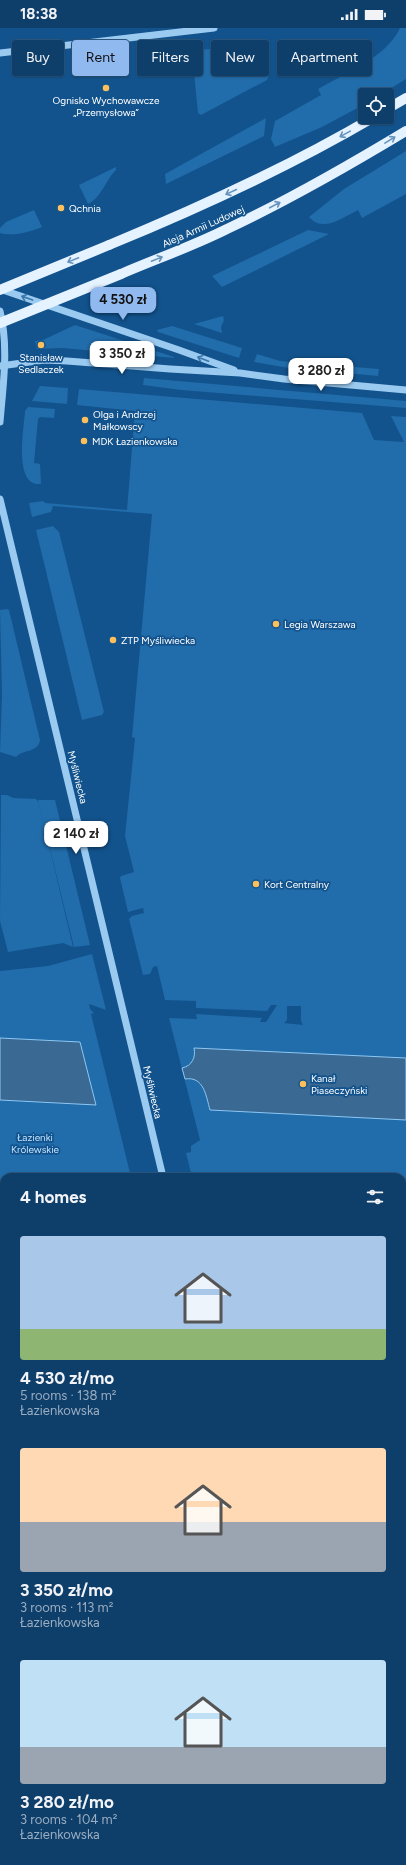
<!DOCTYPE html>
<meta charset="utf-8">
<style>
:root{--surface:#0e3e6a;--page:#1c4972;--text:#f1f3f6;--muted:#9baec1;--line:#2e577e;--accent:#90b9f0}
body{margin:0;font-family:Figtree,sans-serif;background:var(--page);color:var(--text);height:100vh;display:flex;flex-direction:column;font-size:15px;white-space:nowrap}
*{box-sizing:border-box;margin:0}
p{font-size:13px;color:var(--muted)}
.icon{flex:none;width:22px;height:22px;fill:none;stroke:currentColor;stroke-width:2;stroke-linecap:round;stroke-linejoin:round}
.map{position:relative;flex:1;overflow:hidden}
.details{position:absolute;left:0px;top:1145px;width:406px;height:692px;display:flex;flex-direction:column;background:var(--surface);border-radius:12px 12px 0 0;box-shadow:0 1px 3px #0004,0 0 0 1px var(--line)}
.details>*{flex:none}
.guide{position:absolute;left:12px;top:12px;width:382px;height:36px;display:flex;gap:8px}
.buttons{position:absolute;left:358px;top:60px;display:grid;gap:8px}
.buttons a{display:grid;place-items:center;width:36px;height:36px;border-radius:4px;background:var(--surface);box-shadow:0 1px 3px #0004,0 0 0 1px var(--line);font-size:20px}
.price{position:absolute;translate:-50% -34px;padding:0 9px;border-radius:8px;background:#fff;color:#222;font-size:13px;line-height:26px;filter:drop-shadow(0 1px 2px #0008)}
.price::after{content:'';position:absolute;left:50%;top:24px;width:12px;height:9px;margin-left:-6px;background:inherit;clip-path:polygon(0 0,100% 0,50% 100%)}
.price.on{background:var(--accent);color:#111}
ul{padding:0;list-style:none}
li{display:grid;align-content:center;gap:8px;height:212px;padding:0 20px}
li span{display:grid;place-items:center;height:124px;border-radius:4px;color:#555}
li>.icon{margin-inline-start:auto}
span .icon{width:72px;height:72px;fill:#fffc;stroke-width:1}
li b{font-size:17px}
h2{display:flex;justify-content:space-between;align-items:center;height:48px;padding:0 20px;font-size:17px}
.tag{padding:0 14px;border-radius:4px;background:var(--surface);box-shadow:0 1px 3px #0004,0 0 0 1px var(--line);font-size:14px;line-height:36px}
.tag.on{background:var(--accent);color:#111}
.status{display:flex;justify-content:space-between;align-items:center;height:28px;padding:0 20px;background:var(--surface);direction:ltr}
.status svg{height:11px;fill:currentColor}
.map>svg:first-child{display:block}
.green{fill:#216caa;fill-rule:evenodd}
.water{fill:#3a6a94;stroke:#8dc7f4}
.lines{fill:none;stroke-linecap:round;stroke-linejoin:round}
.minor{stroke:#9bcaf1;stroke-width:7}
.major{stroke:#e5f2ff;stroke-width:10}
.major-bridge{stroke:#e5f2ff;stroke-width:10}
.oneway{stroke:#6693bb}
.oneway2{stroke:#3b77ab}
.poi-dot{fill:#ffc05b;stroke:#12538d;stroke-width:1.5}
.labels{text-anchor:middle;stroke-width:3.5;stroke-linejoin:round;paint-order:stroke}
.poi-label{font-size:10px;fill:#fff;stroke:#12538d;text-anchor:start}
.street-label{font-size:10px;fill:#fff;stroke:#12538d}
.park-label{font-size:10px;fill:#c2e2fc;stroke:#12538d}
</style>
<div class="status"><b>18:38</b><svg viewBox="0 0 49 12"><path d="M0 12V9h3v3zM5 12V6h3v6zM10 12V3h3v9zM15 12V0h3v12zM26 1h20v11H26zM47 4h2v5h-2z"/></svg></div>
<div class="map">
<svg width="406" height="1837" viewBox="0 0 406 1837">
<rect width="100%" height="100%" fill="#12538d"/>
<!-- green -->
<g class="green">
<path d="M400 0H406V51L380 67H365V76L322 99 275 119 271 111 275 93 321 67 318 61C344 46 387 29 400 0Z"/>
<path d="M254 18C262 22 273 42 267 52L201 87 198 85 192 25 199 22 209 21 214 22Z"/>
<path d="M266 90 264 108 166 156 165 146Z"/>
<path d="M406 123V166L362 190 358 182C342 190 323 205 309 189L344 161Z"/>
<path d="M116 139V142C105 153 102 169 88 176L79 157Z"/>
<path d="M34 182 42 199C29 204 14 209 0 205V200L6 194Z"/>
<path d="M308 202 329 206 222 259 212 248Z"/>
<path d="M223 288 224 292 221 299 222 305 194 296Z"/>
<path d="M75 297 174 329V330L62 320 37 321 35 313 43 312Z"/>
<path d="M172 298 242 320 239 330 158 304 157 302Z"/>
<path d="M257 326 280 333 379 341 378 348 289 340 254 334Z"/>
<path d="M144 350 406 373V380L181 362 143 357Z"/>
<path d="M40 358 68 360 67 376 32 373Z"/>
<path d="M79 361 362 385 374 412 404 414 391 388 406 389V1207H402V1149H192L186 1125 191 1124V1118L200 1112 169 990 197 991 196 986 262 990 260 994H266L277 977H271L267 983 196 980V973L165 972 157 938 153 939 150 946 143 947 129 891 132 888 144 885 143 880 128 884 120 850 121 848 134 844 125 808 135 710 132 709 152 486 53 478 51 484 32 489 29 475 43 473 45 475 127 482 135 383 77 377ZM287 978H301V993L303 997 284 995 287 992Z"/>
<path d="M28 379 55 381 54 390 40 389 38 391 34 435 40 436 41 456C13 459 24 400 25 383Z"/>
<path d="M53 498 59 504 104 684 102 687 82 692 36 502Z"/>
<path d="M7 581 9 582 40 712C38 725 23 721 16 729L0 724 2 667 0 582Z"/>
<path d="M1 767H7L13 770 36 771 39 775 73 919 63 915 8 924 0 893Z"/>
<path d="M38 772H55L90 917 74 919Z"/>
<path d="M92 926 106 982 89 976 90 981 94 985 91 986 131 1149H4V1617L0 1616V943L48 938Z"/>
<path d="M402 1208H406V1247L402 1239Z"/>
<path d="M0 1651 4 1652V1833H402V1756L406 1757V1837H0Z"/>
<path d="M402 1654H406V1689L402 1688Z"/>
</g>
<!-- water -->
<g class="water">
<path d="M0 1010 80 1014 96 1077 0 1072Z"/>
<path d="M194 1020 406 1030V1092L210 1082C206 1068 204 1048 185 1051L182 1040C192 1038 196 1029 194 1020Z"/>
<path d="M0 1770 4 1774V1833H28V1837H0Z"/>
</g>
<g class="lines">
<!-- minor -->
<g class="minor">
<path d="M0 25 214 0"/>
<path d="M0 261 179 322 234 342"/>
<path d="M0 283C9 319 3 357 0 394"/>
<path d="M0 338 44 332 67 333 170 341 240 345 284 351 406 362"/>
<path d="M0 471 163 1149"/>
<path d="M0 1636 4 1637"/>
<path d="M402 1733 406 1734"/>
<path d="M55 1833V1837"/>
<path d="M328 1833 329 1837"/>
</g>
<!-- major -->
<g class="major">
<path d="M387 81 406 70"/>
<path d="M109 217C199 180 289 139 374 89"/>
<path d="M121 246C156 231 193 218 227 201 289 172 348 138 406 103"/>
</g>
<!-- major-bridge -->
<g class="major-bridge">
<path d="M0 262 109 217"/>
<path d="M0 295 121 246"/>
</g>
</g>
<!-- one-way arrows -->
<defs><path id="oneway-shaft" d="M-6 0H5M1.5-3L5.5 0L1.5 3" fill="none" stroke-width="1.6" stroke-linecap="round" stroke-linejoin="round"/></defs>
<g class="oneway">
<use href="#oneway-shaft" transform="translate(345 106) rotate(151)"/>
<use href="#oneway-shaft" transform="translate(390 112) rotate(-31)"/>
<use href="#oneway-shaft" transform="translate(231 164) rotate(155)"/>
<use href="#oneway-shaft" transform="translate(275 177) rotate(-28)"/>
<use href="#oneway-shaft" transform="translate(157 231) rotate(-22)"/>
<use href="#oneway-shaft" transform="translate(73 232) rotate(158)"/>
</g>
<g class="oneway2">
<use href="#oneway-shaft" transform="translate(27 270) rotate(-161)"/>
<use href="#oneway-shaft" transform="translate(203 331) rotate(-159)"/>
</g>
<!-- markers -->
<g class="poi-dot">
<circle cx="106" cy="60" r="4"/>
<circle cx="61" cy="180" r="4"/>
<circle cx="41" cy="317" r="4"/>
<circle cx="85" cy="392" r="4"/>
<circle cx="84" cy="413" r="4"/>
<circle cx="276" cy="596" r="4"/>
<circle cx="113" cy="612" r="4"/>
<circle cx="256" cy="856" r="4"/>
<circle cx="303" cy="1056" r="4"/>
</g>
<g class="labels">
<!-- poi labels -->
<g class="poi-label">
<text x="106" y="76" text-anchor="middle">Ognisko Wychowawcze<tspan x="106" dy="12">„Przemysłowa”</tspan></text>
<text x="69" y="184">Qchnia</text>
<text x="41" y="333" text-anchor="middle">Stanisław<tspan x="41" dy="12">Sedlaczek</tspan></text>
<text x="93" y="390">Olga i Andrzej<tspan x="93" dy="12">Małkowscy</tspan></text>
<text x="92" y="417">MDK Łazienkowska</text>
<text x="284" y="600">Legia Warszawa</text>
<text x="121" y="616">ZTP Myśliwiecka</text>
<text x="264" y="860">Kort Centralny</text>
<text x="311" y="1054">Kanał<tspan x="311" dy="12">Piaseczyński</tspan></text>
</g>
<!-- street labels -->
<g class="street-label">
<text transform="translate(203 198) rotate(-24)" y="4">Aleja Armii Ludowej</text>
<text transform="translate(78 749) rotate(76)" y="4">Myśliwiecka</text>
<text transform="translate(153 1064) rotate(77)" y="4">Myśliwiecka</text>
</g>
<!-- park labels -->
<g class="park-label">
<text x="35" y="1113">Łazienki<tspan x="35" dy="12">Królewskie</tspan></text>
</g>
</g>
</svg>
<div class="buttons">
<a><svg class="icon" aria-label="locate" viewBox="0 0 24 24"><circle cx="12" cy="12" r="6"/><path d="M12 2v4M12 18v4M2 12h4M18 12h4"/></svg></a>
</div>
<b class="price on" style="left:123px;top:293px">4 530 zł</b>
<b class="price" style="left:122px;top:347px">3 350 zł</b>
<b class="price" style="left:321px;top:364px">3 280 zł</b>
<b class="price" style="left:76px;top:827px">2 140 zł</b>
<div class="guide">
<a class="tag">Buy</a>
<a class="tag on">Rent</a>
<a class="tag">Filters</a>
<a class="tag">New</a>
<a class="tag">Apartment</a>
</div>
<section class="details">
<h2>4 homes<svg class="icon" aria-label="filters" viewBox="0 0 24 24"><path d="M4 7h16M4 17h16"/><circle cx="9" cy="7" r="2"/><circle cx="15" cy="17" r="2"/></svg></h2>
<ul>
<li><span style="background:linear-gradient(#a9c7e8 75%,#8fb573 0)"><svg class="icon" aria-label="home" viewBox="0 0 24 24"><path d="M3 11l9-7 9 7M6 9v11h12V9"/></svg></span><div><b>4 530 zł/mo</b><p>5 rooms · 138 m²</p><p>Łazienkowska</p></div></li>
<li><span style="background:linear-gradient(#ffd9b3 60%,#9aa5b1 0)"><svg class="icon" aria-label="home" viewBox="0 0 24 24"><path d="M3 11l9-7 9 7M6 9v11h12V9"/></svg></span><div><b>3 350 zł/mo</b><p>3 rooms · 113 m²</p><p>Łazienkowska</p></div></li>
<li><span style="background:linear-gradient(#bfe0f5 70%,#9aa5b1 0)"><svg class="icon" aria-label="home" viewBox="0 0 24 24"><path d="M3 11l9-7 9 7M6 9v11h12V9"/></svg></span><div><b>3 280 zł/mo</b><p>3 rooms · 104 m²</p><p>Łazienkowska</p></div></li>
</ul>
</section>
</div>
